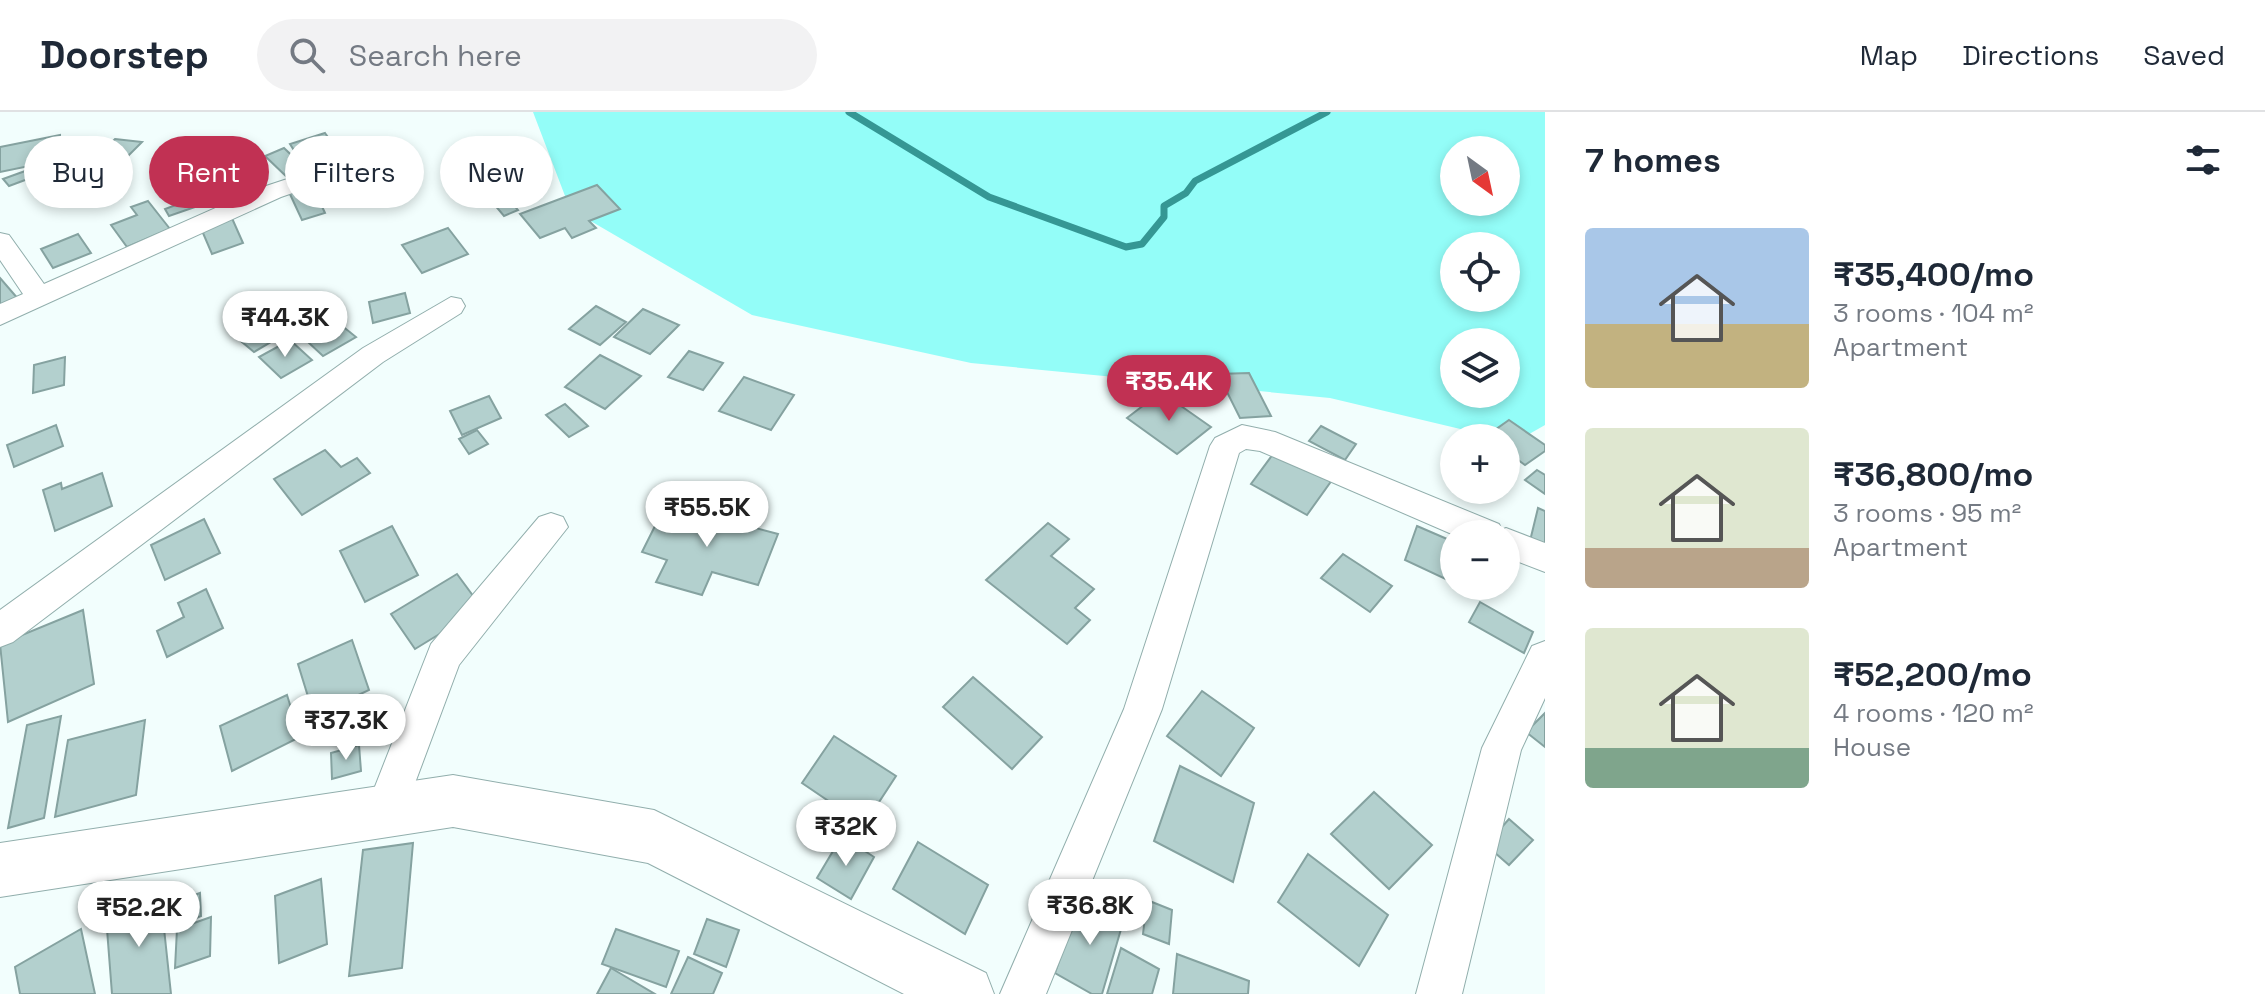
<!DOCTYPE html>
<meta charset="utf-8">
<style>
:root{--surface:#fff;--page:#f2f2f3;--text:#1f2937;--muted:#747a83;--line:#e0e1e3;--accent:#c13153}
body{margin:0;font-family:"Space Grotesk",sans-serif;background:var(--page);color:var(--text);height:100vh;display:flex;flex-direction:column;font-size:30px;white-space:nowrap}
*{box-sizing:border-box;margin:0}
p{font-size:26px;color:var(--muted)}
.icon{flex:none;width:44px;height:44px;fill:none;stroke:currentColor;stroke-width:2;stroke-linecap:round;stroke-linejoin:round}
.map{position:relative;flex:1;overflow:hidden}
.sheet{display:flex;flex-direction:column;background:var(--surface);width:720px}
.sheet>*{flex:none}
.guide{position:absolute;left:24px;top:24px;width:760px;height:72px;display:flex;gap:16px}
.needle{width:52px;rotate:147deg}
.controls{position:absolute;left:1440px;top:24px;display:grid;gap:16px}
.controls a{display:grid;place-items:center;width:80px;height:80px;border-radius:50%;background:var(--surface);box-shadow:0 4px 12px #0003;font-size:40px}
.price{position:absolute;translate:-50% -68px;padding:0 18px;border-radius:28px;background:#fff;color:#222;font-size:26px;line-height:52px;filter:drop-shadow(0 2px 4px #0008)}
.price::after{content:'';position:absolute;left:50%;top:48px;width:24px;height:18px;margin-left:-12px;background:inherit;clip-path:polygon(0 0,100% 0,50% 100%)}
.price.active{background:var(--accent);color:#fff}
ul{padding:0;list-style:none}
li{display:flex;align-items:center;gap:24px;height:200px;padding:0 40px}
li span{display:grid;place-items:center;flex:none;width:224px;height:160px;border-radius:8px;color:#555}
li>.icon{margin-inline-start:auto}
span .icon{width:96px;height:96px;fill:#fffc;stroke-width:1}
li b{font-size:34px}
h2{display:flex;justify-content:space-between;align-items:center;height:96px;padding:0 40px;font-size:34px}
.chip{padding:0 28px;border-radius:36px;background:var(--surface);box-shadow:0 4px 12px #0003;font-size:28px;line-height:72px}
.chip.active{background:var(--accent);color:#fff}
header{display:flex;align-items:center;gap:48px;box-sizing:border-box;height:112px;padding:0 40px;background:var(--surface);border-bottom:2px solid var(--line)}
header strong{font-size:38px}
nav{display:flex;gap:44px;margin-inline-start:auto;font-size:28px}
.search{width:560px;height:72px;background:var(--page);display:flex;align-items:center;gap:20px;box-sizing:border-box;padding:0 28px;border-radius:44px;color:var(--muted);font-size:30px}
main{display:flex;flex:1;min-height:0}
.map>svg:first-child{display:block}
.green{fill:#93fdf8;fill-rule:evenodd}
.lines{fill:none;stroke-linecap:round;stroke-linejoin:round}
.stream{stroke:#359794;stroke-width:7}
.building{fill:#b3d0ce;stroke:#85a2a0;stroke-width:2}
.street-casing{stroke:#91aeac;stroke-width:2}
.secondary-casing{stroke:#91aeac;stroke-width:2}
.street{fill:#fff;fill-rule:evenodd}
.secondary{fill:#fff;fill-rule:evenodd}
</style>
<header>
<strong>Doorstep</strong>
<div class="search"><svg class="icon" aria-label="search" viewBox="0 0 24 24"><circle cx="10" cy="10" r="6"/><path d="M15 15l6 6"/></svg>Search here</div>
<nav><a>Map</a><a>Directions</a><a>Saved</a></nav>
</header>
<main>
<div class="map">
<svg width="1545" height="882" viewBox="0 0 1545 882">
<rect width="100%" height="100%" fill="#f2fefd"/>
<!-- green -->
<path class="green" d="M533 0H1545V313L1515 330 1330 286 971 251 752 203 570 97ZM1454 38H1506V90H1454ZM1454 134H1506V186H1454ZM1454 230H1506V282H1454Z"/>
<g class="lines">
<!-- stream -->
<path class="stream" d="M849 0 989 85 1126 135 1142 132 1164 105V94L1186 81 1195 69 1327 0"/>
</g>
<!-- building -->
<g class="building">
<path d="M325 21 340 42 304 54 290 32Z"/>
<path d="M60 23 59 40 45 43 44 51 0 60V35Z"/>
<path d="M115 27 142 30 113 59 86 56Z"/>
<path d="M204 30 216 52 181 63 169 42Z"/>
<path d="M255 33 264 49 233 58 225 42Z"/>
<path d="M284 36 308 59 289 67 265 44Z"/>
<path d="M39 54 44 61 9 74 3 67Z"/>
<path d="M345 63 355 80 327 88 318 71Z"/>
<path d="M215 69 224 85 169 104 165 97 192 87 187 78Z"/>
<path d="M312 73 325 101 302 108 289 80Z"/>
<path d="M597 73 620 97 589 109 596 116 572 126 565 116 540 126 520 102Z"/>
<path d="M507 85 518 98 504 104 493 91Z"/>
<path d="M148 89 170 117 127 135 111 113 137 103 131 95Z"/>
<path d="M231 104 243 131 212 142 200 114Z"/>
<path d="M448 116 468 142 422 161 402 133Z"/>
<path d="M78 122 91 141 53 156 41 137Z"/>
<path d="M0 166 19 188 0 197Z"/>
<path d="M405 181 410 201 373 211 369 190Z"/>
<path d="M596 194 626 210 600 233 569 217Z"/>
<path d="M643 197 679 213 650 242 614 225Z"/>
<path d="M265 202 288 220 254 240 231 221Z"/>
<path d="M341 213 356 225 323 244 309 231Z"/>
<path d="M290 228 312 248 281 266 259 245Z"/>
<path d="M689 239 723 251 703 278 668 265Z"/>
<path d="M600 243 641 264 605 297 565 275Z"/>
<path d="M65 245 64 273 33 281 34 253Z"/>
<path d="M1249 261 1271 304 1240 306 1218 262Z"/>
<path d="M744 265 794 283 771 318 719 299Z"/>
<path d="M1161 280 1211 315 1177 342 1127 306Z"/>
<path d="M489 284 501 306 462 323 450 299Z"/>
<path d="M565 292 588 314 569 325 546 303Z"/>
<path d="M1509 308 1545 333V339L1525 353 1506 339V326L1485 325Z"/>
<path d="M56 313 63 334 14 355 7 333Z"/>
<path d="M1321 314 1356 332 1345 348 1309 329Z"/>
<path d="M477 318 488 332 469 342 459 327Z"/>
<path d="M325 338 341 355 357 346 370 361 302 403 274 367Z"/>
<path d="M1276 338 1332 368 1307 403 1251 372Z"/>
<path d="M1537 358 1545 363V382L1525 368Z"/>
<path d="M102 361 112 394 55 419 43 378 61 371 62 377Z"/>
<path d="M666 392 778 422 758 473 712 460 702 483 656 470 667 448 642 440Z"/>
<path d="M1538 396 1545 399V436L1530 429Z"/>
<path d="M204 407 220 441 165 468 151 433Z"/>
<path d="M1048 411 1069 427 1051 444 1094 477 1075 496 1090 508 1067 532 986 468Z"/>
<path d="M392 414 418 463 365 490 340 439Z"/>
<path d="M1417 414 1454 430V471L1405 448Z"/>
<path d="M1343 442 1392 474 1370 500 1321 466Z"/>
<path d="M457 462 482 496 415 537 391 502Z"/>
<path d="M206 477 223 516 167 545 157 519 184 505 178 491Z"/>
<path d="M1480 490 1533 520 1524 541 1469 510Z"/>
<path d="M83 498 94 572 8 610 0 532Z"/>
<path d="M352 528 369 578 314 604 298 552Z"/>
<path d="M973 565 1042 625 1012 657 943 595Z"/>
<path d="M1202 579 1254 616 1221 664 1167 624Z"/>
<path d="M287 583 300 625 232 659 220 614Z"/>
<path d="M1545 601V635L1526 620Z"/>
<path d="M61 604 44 706 8 716 27 613Z"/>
<path d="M145 608 136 683 55 705 68 628Z"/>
<path d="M834 624 896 664 864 713 802 671Z"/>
<path d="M359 633 361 659 332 667 331 641Z"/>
<path d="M1180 654 1254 691 1233 770 1154 729Z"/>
<path d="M1374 680 1432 733 1389 777 1331 722Z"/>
<path d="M1509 707 1533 728 1509 753 1486 733Z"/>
<path d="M842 724 874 745 851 787 817 766Z"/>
<path d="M918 730 988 773 965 822 893 777Z"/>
<path d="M413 731 402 856 349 864 363 738Z"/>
<path d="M1308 742 1388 803 1359 854 1278 790Z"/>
<path d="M321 767 327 832 279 851 275 784Z"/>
<path d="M160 779 171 882H112L106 804Z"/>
<path d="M200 781 201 804 179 813 178 789Z"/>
<path d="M1081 784 1124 807 1102 882H1092L1055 861Z"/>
<path d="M1147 788 1172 798 1169 832 1143 822Z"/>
<path d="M211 805 210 844 175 856 177 817Z"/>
<path d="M707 807 739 818 726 855 694 842Z"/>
<path d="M81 817 95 882H20L15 855Z"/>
<path d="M616 817 679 839 666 875 602 852Z"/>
<path d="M1121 836 1159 857 1152 882H1107Z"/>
<path d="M1177 842 1249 869 1248 882H1173Z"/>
<path d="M688 845 722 861 713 882H671Z"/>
<path d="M611 856 655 882H597Z"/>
</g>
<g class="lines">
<!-- street casing -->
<g class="street-casing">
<g id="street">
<path d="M363 42 371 44 375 49 371 54 281 85 0 213V192L23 182 0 148V121L9 123 44 172 263 75Z"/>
<path d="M451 185 461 187 465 194 461 201 383 250 13 530 0 535V498L363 236Z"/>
<path d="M1242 313 1275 320 1499 412 1502 418 1506 416 1545 431V460L1506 445V422L1454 423 1260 339 1246 337 1239 341 1162 597 1046 882H1000L1124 597 1210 334 1215 326Z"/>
<path d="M551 401 563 405 568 415 459 553 399 714 385 720 371 714 365 700 431 532 539 405Z"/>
<path d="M1545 529V586L1521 638 1462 882H1416L1482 636 1532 534Z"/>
</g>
</g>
<!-- secondary casing -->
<g class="secondary-casing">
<path id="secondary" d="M453 663 654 698 986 861 994 882H904L648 751 453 715 0 785V731Z"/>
</g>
<!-- street -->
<use href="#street" class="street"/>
<!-- secondary -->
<use href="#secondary" class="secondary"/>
</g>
</svg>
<div class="controls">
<a><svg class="needle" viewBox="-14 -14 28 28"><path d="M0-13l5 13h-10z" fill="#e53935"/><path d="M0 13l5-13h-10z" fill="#747a83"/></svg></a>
<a><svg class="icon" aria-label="locate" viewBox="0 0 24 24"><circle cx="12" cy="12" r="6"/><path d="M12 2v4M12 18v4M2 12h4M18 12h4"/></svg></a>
<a><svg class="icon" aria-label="layers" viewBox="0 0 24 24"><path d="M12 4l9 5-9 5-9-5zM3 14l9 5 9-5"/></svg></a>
<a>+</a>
<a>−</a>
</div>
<b class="price" style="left:285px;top:247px">₹44.3K</b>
<b class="price active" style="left:1169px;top:311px">₹35.4K</b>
<b class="price" style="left:707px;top:437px">₹55.5K</b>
<b class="price" style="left:346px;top:650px">₹37.3K</b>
<b class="price" style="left:846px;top:756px">₹32K</b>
<b class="price" style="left:1090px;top:835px">₹36.8K</b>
<b class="price" style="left:139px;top:837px">₹52.2K</b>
<div class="guide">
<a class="chip">Buy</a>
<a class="chip active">Rent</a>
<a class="chip">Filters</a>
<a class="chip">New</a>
</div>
</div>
<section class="sheet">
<h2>7 homes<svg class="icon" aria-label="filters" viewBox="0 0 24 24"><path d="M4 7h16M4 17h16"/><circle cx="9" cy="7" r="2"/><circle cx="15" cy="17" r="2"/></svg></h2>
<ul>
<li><span style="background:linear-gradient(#a9c7e8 60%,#c2b280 0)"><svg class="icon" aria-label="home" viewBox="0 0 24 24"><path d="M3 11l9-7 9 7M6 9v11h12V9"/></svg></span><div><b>₹35,400/mo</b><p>3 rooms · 104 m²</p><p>Apartment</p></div></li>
<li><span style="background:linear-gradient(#dfe7d0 75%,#b9a48a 0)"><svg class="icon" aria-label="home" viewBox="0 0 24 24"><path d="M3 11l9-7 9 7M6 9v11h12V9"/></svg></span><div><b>₹36,800/mo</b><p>3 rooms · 95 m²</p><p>Apartment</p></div></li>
<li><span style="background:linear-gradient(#dfe7d0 75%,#7fa58c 0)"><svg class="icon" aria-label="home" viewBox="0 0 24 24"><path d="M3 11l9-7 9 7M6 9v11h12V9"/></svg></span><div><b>₹52,200/mo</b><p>4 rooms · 120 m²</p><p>House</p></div></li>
</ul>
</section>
</main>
